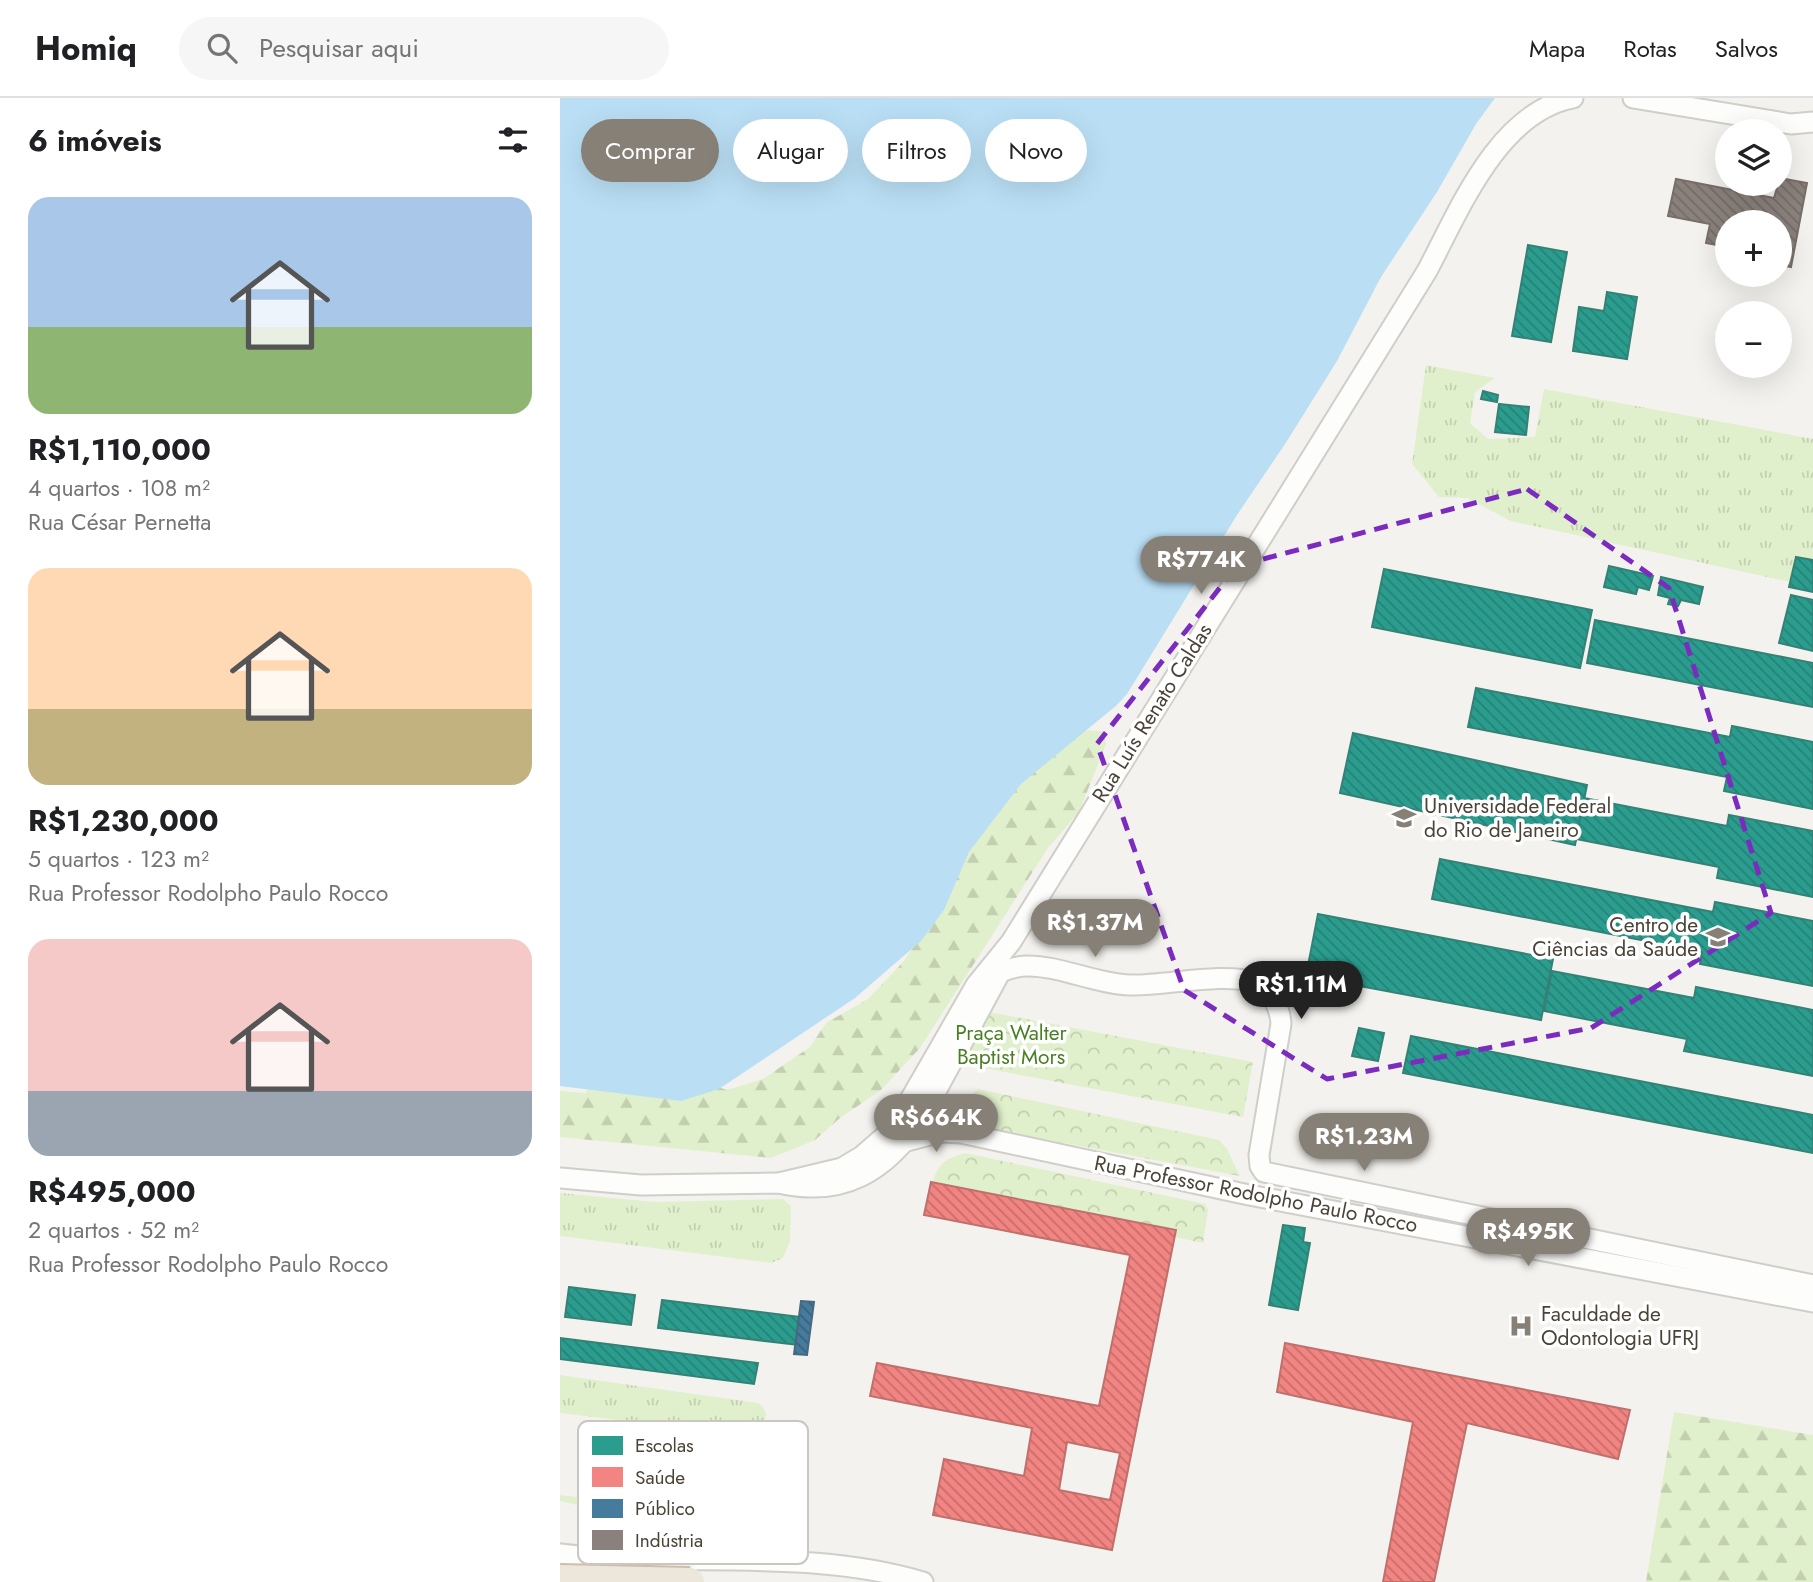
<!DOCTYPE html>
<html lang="pt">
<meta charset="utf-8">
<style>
:root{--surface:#fff;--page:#f6f6f6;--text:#202124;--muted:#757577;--line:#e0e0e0;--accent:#868077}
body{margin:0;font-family:Jost,sans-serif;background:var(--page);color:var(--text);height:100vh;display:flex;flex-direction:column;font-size:26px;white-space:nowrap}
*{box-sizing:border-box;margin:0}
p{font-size:23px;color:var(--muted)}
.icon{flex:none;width:38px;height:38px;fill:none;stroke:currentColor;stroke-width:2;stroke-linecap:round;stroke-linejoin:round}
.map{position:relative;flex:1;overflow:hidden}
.side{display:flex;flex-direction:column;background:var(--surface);width:560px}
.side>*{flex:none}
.top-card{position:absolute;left:21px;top:21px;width:665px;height:63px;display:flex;gap:14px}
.tools{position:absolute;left:1155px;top:21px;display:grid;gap:14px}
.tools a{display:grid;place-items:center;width:77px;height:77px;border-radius:50%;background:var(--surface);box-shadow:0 7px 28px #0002;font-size:35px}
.price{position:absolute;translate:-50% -60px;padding:0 16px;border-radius:24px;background:var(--accent);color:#fff;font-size:23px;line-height:46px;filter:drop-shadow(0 2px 4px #0008)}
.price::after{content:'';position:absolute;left:50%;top:42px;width:21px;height:16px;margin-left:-10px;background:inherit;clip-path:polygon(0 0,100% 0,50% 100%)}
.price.on{background:#222;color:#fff}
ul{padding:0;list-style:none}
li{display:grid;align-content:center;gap:14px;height:371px;padding:0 28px}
li span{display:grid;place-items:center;height:217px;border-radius:21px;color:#555}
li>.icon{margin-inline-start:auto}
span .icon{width:126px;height:126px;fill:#fffc;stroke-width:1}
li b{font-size:30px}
h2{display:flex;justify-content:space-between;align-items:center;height:84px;padding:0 28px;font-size:30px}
.pill{padding:0 24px;border-radius:32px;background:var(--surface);box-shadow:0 7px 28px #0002;font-size:24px;line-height:63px}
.pill.on{background:var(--accent);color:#fff}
header{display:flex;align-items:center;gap:42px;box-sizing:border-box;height:98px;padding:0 35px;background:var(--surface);border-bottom:2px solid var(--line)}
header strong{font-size:33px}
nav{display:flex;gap:38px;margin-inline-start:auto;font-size:24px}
.search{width:490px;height:63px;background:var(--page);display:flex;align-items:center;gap:18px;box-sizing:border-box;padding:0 24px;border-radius:38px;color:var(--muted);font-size:26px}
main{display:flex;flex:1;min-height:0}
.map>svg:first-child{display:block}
.grass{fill:url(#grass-tufts)}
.forest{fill:url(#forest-firs)}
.park{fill:url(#park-crowns)}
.water{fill:#badff5}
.schools{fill:url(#schools-back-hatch);stroke:#348275;stroke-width:2}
.health{fill:url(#health-back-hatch);stroke:#c0706c;stroke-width:2;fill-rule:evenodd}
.public{fill:url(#public-back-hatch);stroke:#476a7e;stroke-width:2}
.industry{fill:url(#industry-back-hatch);stroke:#776e67;stroke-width:2}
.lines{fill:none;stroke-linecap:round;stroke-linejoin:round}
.tertiary-casing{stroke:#d0cec9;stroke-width:23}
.secondary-casing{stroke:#d4cfc4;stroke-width:26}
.tertiary{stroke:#fdfdfc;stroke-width:19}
.secondary{stroke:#f7f5f1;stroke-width:23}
.motorway-bridge-casing{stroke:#cdbea6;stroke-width:32;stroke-linecap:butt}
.motorway-bridge{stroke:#ede7db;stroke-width:28}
.marked{fill:none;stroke:#7b2cbf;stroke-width:5;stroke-dasharray:14 9;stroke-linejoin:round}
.labels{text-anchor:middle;stroke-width:7;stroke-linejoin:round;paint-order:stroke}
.street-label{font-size:21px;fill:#4c4337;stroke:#fff}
.poi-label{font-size:21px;fill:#4c4337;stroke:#fff;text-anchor:start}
.park-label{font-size:21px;fill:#477f22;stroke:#fff}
.key{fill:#fff;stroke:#c9c7c3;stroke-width:2}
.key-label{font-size:19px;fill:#4c4337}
</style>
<header>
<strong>Homiq</strong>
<div class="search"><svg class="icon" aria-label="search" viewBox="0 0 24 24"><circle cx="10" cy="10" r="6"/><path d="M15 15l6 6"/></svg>Pesquisar aqui</div>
<nav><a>Mapa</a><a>Rotas</a><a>Salvos</a></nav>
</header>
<main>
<section class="side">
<h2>6 imóveis<svg class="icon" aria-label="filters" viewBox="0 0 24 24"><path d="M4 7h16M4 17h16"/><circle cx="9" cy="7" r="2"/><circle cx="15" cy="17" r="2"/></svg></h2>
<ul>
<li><span style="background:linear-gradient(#a9c7e8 60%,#8fb573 0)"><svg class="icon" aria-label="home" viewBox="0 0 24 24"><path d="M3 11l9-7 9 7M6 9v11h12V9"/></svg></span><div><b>R$1,110,000</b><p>4 quartos · 108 m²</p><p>Rua César Pernetta</p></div></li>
<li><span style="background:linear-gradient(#ffd9b3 65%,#c2b280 0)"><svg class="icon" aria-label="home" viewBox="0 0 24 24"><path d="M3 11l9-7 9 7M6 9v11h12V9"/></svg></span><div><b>R$1,230,000</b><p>5 quartos · 123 m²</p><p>Rua Professor Rodolpho Paulo Rocco</p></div></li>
<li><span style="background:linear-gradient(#f6c9c9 70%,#9aa5b1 0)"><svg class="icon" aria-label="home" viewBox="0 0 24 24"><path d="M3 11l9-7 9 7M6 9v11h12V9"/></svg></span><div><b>R$495,000</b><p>2 quartos · 52 m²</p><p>Rua Professor Rodolpho Paulo Rocco</p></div></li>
</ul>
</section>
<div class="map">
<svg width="1253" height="1484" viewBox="0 0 1253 1484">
<defs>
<pattern id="grass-tufts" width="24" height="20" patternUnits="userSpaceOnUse" patternTransform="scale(1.75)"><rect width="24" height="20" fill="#e1f0cc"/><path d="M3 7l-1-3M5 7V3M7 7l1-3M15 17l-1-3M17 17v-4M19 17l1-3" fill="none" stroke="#c3cfb0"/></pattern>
<pattern id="forest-firs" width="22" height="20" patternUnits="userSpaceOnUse" patternTransform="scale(1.75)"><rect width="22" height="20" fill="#e1f0cc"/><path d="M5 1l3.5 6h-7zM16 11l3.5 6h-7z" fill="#c3cfb0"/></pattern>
<pattern id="park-crowns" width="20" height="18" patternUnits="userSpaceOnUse" patternTransform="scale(1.75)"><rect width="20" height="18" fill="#e1f0cc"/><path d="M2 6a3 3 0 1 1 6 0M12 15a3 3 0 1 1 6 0" fill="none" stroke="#c3cfb0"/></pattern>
<pattern id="schools-back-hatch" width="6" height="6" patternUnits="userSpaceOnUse" patternTransform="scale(1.75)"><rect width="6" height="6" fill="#2a9d8f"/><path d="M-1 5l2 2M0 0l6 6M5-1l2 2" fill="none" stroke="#268276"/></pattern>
<pattern id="health-back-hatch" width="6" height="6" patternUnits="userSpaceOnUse" patternTransform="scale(1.75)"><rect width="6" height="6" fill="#f28482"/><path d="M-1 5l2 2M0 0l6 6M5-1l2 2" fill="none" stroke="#c66e6b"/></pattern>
<pattern id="public-back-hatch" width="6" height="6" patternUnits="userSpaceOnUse" patternTransform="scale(1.75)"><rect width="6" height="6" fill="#457b9d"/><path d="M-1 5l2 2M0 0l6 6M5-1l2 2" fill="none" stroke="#3a617a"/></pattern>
<pattern id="industry-back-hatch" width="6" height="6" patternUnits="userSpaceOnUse" patternTransform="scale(1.75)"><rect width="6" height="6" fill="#8a817c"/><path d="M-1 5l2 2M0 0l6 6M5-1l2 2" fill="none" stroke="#736b66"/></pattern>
</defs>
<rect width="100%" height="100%" fill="#f3f2ee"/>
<!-- grass -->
<g class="grass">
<path d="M866 267 935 280 915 294 910 325 928 341 975 339 984 291 1253 341V489L951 423 907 400 879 399 852 366Z"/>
<path d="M0 1095 95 1104 223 1101 231 1108 230 1143 223 1160 211 1165 0 1138Z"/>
<path d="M0 1277 198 1305 203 1309 206 1316 199 1355 188 1368 165 1376 154 1372 133 1377 128 1385 113 1389 58 1322 0 1315Z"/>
<path d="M185 1383 193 1385 196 1389C195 1401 189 1408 181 1417 143 1455 47 1412 0 1403V1397L98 1409Z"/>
</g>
<!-- forest -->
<g class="forest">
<path d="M517 632 542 633 546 646 519 714 488 750 360 950 320 993 280 1020 255 1042 211 1060 0 1039V993L26 995 37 972 102 971 167 992 203 981 250 949 266 925 308 901 344 863 368 827 408 734Z"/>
<path d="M1114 1314 1253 1337V1484H1086Z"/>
</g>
<!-- park -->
<g class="park">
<path d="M429 914 693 964 683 1019 397 965Z"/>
<path d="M418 991 659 1042 667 1051 680 1078 413 1028 404 1018V1005Z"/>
<path d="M405 1055 645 1106 648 1112 643 1145 371 1089C378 1066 382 1062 405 1055Z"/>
</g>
<!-- water -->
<path class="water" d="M0 0H935L916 26 877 94 821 179 777 263 727 343 677 417 567 596 557 607 461 686 409 754 384 812 361 843 295 900 159 991 121 1003 0 988Z"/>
<!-- schools -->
<g class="schools">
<path d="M968 147 1007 154 991 244 952 238Z"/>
<path d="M1047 194 1077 199 1067 261 1013 253 1019 209 1044 213Z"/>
<path d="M923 293 938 297 937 304 921 301Z"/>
<path d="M939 306 969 309 966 337 935 334Z"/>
<path d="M1236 459 1253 462V494L1229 489Z"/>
<path d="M1049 468 1093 478 1089 492 1078 489 1076 496 1044 489Z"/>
<path d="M824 471 1032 512 1020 570 812 529Z"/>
<path d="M1101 479 1143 489 1139 506 1121 502 1118 508 1108 506 1110 500 1098 497Z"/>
<path d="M1231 497 1253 502V553L1219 545Z"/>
<path d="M1035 522 1253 565V609L1027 565Z"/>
<path d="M916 590 1170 639 1172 628 1253 644V711L1164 693 1167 679 908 629Z"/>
<path d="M793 635 1027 687 1015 747 780 695Z"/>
<path d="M1024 700 1167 728 1169 717 1253 733V799L1157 780 1159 769 1016 741Z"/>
<path d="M880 761 1153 814 1155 804 1253 823V888L1140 866 1142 854 872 801Z"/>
<path d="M758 816 993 861 981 922 746 878Z"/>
<path d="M992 873 1134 900 1136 889 1253 912V978L1124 953 1127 941 984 913Z"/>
<path d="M799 930 824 935 818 963 792 958Z"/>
<path d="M851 938 1253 1017V1055L843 975Z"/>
<path d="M723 1127 745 1130 743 1144 750 1145 738 1212 709 1207Z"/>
<path d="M9 1189 75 1197 71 1227 5 1219Z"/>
<path d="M102 1202 241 1219 238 1247 98 1230Z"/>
<path d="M0 1240 198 1265 194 1286 0 1261Z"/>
</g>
<!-- health -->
<g class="health">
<path d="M371 1084 616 1132 552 1452 373 1417 384 1361 464 1378 472 1330 310 1298 317 1265 539 1308 570 1157 364 1117ZM507 1344 560 1355 550 1402 499 1392Z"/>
<path d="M725 1245 1070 1312 1058 1361 907 1325 874 1484H823L853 1324 717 1294Z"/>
</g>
<!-- public -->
<path class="public" d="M241 1203 254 1204 247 1257 234 1256Z"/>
<!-- industry -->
<path class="industry" d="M1220 80 1247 85 1231 169 1220 167V124H1167V149L1146 145 1150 126 1108 118 1116 81 1214 100Z"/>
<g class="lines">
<!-- tertiary casing -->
<g class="tertiary-casing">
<g id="tertiary">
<path d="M1073 0 1231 26 1253 24"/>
<path d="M420 884C434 876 449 869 465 868 500 867 535 886 570 887 604 888 664 874 693 884 710 890 720 908 721 926L699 1057 700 1068 704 1074 1253 1187"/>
<path d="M347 1043 381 1034 401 1035 689 1097 1253 1204"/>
<path d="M0 1080 81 1087 219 1085C283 1100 327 1073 361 1021L442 871"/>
<path d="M219 1085 282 1070 302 1058 325 1038 347 1007 416 887 451 844 867 173C899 113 938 14 1013 0"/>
<path d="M0 1456C120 1470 246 1449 363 1484"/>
</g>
</g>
<!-- secondary casing -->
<g class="secondary-casing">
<path id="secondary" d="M65 1477 124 1463"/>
</g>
<!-- tertiary -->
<use href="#tertiary" class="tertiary"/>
<!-- secondary -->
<use href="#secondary" class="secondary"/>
<!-- motorway-bridge casing -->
<g class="motorway-bridge-casing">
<path id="motorway-bridge" d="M0 1481 130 1484"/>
</g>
<!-- motorway-bridge -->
<use href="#motorway-bridge" class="motorway-bridge"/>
</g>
<!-- marked area -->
<path class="marked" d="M967 391 1109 490 1211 815 1031 930 767 981 624 892 537 646 677 468Z"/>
<!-- icons -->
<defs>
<g id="university-bare" transform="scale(1.89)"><path d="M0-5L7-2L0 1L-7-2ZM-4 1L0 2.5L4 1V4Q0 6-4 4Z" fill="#868077" stroke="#fff" stroke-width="2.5" paint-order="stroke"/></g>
<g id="hospital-bare" transform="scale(1.89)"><path d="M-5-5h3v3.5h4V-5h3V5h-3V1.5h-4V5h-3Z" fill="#868077" stroke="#fff" stroke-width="2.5" paint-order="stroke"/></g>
</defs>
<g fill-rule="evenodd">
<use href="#university-bare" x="844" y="720"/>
<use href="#university-bare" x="1158" y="839"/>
<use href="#hospital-bare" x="961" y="1228"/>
</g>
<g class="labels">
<!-- street labels -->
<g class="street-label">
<text transform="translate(592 615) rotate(-58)" y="7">Rua Luís Renato Caldas</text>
<text transform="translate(696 1096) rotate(11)" y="7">Rua Professor Rodolpho Paulo Rocco</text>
</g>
<!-- poi labels -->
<g class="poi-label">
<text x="864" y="715">Universidade Federal<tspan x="864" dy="24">do Rio de Janeiro</tspan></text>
<text x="1138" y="834" text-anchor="end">Centro de<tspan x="1138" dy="24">Ciências da Saúde</tspan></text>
<text x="981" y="1223">Faculdade de<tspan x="981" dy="24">Odontologia UFRJ</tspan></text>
</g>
<!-- park labels -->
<g class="park-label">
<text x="451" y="942">Praça Walter<tspan x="451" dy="24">Baptist Mors</tspan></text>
</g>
</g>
<!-- legend -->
<rect x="18" y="1323" width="230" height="143" rx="10" class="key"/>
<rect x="32" y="1338" width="31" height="19" fill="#2a9d8f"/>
<rect x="32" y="1369" width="31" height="20" fill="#f28482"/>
<rect x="32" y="1401" width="31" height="19" fill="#457b9d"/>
<rect x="32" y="1432" width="31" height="20" fill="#8a817c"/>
<g class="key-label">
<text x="75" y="1354">Escolas</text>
<text x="75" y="1386">Saúde</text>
<text x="75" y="1417">Público</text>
<text x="75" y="1449">Indústria</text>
</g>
</svg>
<div class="tools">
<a><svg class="icon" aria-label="layers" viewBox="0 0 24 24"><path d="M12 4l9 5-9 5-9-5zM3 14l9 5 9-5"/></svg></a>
<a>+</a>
<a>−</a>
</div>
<b class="price" style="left:641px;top:498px">R$774K</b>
<b class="price" style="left:535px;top:861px">R$1.37M</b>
<b class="price on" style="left:741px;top:923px">R$1.11M</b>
<b class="price" style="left:376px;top:1056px">R$664K</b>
<b class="price" style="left:804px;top:1075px">R$1.23M</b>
<b class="price" style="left:968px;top:1170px">R$495K</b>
<div class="top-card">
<a class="pill on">Comprar</a>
<a class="pill">Alugar</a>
<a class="pill">Filtros</a>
<a class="pill">Novo</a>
</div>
</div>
</main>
